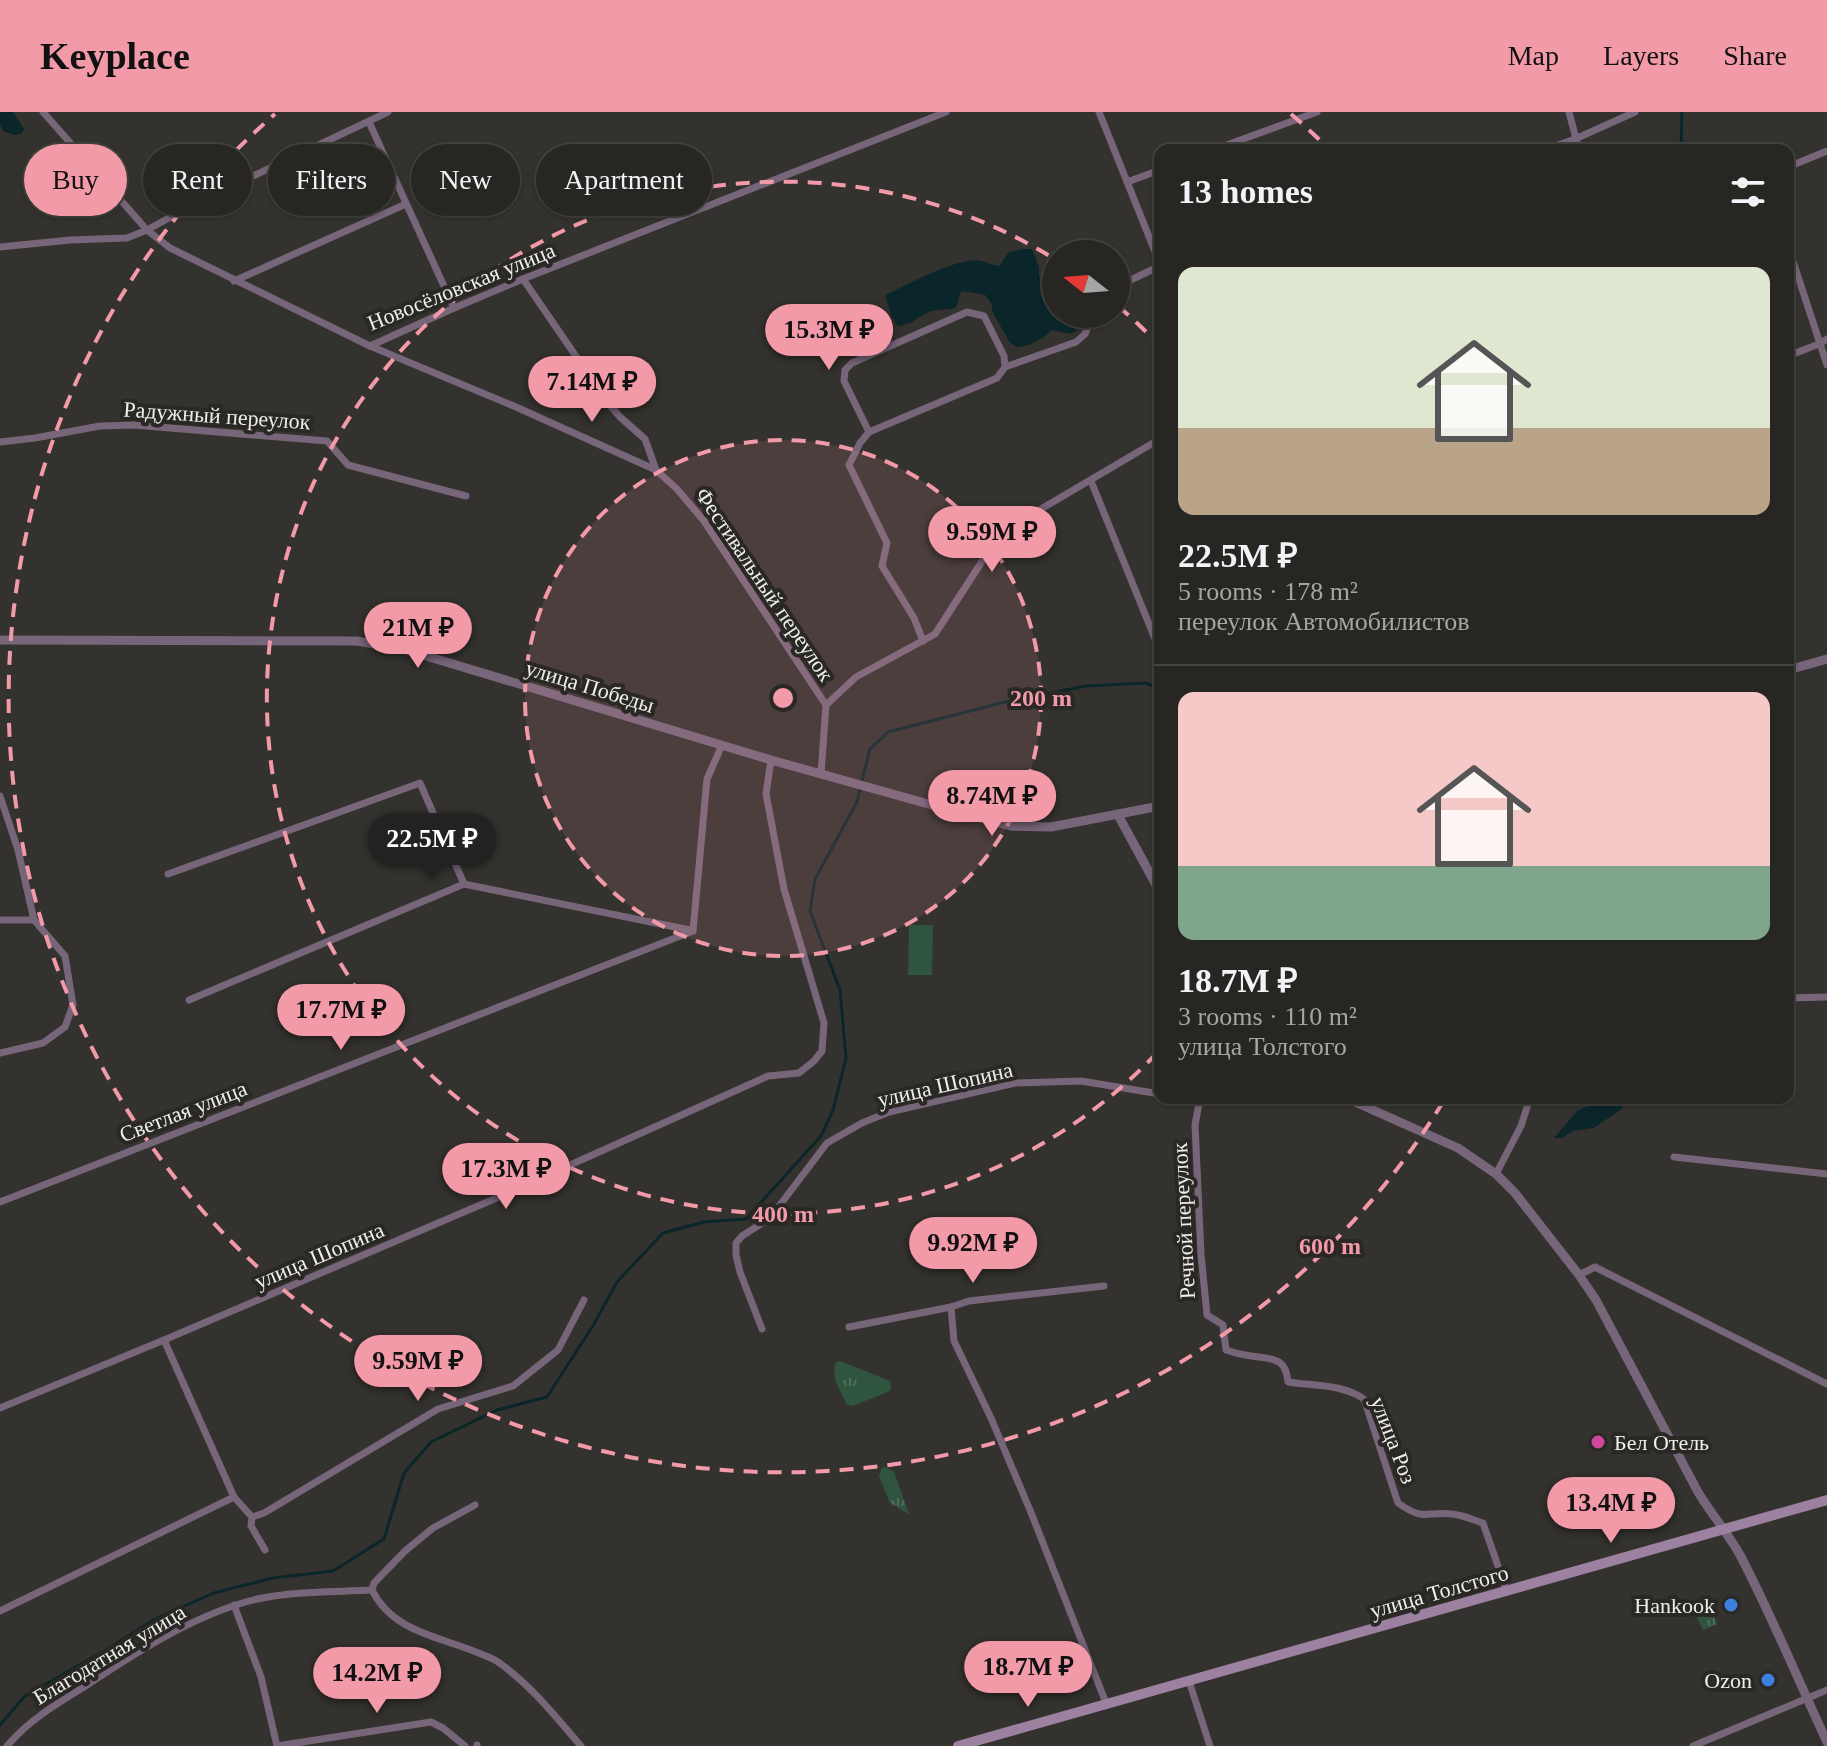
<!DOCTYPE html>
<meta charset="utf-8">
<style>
:root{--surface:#272622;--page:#2f2e2a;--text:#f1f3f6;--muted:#a4a5a5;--line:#434340;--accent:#f39aa9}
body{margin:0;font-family:"Times New Roman",serif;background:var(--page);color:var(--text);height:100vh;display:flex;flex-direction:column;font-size:30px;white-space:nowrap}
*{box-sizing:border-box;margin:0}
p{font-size:26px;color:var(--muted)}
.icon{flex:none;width:44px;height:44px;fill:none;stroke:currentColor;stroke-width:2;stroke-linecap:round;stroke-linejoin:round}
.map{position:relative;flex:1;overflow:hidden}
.side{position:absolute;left:1154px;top:32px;width:640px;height:960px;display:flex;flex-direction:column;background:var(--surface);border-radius:16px;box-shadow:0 2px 6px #0004,0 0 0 2px var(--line)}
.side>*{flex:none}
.guide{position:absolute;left:24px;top:32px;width:760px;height:72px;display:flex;gap:16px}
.needle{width:52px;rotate:287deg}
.tools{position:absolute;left:1042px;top:128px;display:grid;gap:16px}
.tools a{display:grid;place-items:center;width:88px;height:88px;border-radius:50%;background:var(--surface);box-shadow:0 2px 6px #0004,0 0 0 2px var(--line);font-size:40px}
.price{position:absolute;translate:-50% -68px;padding:0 18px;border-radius:28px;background:var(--accent);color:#111;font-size:26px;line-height:52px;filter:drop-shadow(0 2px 4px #0008)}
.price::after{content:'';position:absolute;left:50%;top:48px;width:24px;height:18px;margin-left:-12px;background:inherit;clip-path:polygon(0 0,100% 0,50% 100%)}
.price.on{background:#222;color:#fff}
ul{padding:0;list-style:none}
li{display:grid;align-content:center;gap:16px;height:424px;padding:0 24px}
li+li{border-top:2px solid var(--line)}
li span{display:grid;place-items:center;height:248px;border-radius:16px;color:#555}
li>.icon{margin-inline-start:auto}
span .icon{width:144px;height:144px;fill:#fffc;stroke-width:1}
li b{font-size:34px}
h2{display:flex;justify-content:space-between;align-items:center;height:96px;padding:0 24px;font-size:34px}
.chip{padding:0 28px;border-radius:36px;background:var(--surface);box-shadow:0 2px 6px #0004,0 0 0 2px var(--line);font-size:28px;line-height:72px}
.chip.on{background:var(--accent);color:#111}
header{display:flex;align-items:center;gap:48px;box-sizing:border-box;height:112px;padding:0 40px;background:var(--accent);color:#111}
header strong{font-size:38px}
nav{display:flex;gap:44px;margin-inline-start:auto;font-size:28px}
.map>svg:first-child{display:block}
.grass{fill:url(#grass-tufts)}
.garden{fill:#2f553f}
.water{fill:#0b262b}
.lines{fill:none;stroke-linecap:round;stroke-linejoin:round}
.stream{stroke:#0b262b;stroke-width:3}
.minor{stroke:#776579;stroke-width:7}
.tertiary{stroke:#776579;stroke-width:9}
.secondary{stroke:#9d81a1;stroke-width:10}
.ring{fill:none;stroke:#f39aa9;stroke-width:4;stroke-dasharray:14 10}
.hotel-dot{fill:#d1479c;stroke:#2a2824;stroke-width:3}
.shop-dot{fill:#3f7fe0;stroke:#2a2824;stroke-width:3}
.labels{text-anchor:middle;stroke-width:8;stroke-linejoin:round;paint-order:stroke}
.street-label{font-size:22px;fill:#efeeeb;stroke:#2a2824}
.poi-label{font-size:22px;fill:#efeeeb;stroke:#2a2824;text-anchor:end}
.centre{fill:#f39aa9;stroke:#2a2824;stroke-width:4}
.ring-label{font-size:24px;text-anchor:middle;font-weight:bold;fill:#f39aa9;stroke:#2a2824;stroke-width:8;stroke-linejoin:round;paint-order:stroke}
</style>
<header>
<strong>Keyplace</strong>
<nav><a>Map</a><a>Layers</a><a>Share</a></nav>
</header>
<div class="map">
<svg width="1827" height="1634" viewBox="0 0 1827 1634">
<defs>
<pattern id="grass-tufts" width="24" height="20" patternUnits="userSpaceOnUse" patternTransform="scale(2)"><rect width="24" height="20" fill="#2f553f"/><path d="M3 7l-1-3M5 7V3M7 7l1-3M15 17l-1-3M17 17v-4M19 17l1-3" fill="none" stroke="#4d6e5b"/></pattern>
</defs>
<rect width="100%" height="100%" fill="#34322e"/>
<!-- grass -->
<g class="grass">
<path d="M840 1249 890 1269 891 1277 888 1280 852 1294 847 1293C841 1280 830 1264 836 1250Z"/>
<path d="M885 1355 894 1360 909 1402 890 1391 879 1364 882 1356Z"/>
<path d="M1710 1497 1717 1512 1703 1518 1696 1503Z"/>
</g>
<!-- garden -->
<path class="garden" d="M909 813H933L932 863H908Z"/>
<!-- water -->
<g class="water">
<path d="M0 0H13L24 17 21 22 14 23 3 19 0 13Z"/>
<path d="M1022 137H1032L1039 155V165C1056 176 1056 183 1056 202H1076L1083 208 1078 218 1070 222 1052 218 1044 225 1029 233 1017 235 1010 231 993 201 991 191 985 183 961 179 956 196C947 198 936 197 929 200 917 205 912 213 898 214L892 205 885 183C905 174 961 143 981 149 988 150 991 153 999 154L1009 140Z"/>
<path d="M1606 986H1618L1623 996 1594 1016 1573 1019 1562 1026H1554L1577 999Z"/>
</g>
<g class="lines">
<!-- stream -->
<g class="stream">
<path d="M1678 38 1681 36 1682 0"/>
<path d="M862 669 870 637 888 620 1005 590 1086 574 1145 571 1160 576"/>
<path d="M0 1613 25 1584 106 1538 155 1507 214 1481 273 1466 333 1459 384 1427 404 1361 431 1330 497 1298 547 1285 594 1212 617 1170 663 1121 704 1110 746 1107 821 1024 833 998 846 946 840 878 810 799 815 767 857 690 860 677"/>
</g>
<!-- minor -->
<g class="minor">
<path d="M43 0 147 118 170 136 370 234 516 295 656 358 677 377 704 409 826 593 821 662"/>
<path d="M1099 0 1160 152"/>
<path d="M1569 0 1579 38"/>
<path d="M369 10 454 196"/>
<path d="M1213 38 1317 0"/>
<path d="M1544 38 1575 27 1635 0"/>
<path d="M1788 55 1827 39"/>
<path d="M1127 70 1160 58"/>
<path d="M1788 134 1827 253"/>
<path d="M0 135 70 128 127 126 147 118 196 91 388 0"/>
<path d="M523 167 608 291 620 305 645 327 656 358"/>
<path d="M234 169 406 92"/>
<path d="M1116 175 1160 154"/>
<path d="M370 234 454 196 523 167 946 0"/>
<path d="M1788 244 1819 232 1827 227"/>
<path d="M1005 255 1004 244 984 204 967 200 852 251 845 258 844 269 869 320 997 266 1005 255 1076 230 1085 222 1094 202"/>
<path d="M869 320 860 331 849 353 887 431 882 454 914 506 923 529"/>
<path d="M0 330 35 326 100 314 134 313 327 329 348 353 466 384"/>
<path d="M1091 369 1160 539"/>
<path d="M826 593 856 565 935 522 994 431 1024 407 1160 327"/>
<path d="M0 684 18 738 34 808 65 844 73 893 65 915 43 931 0 941"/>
<path d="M168 762 420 671 464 772"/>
<path d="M0 808H34"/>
<path d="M693 819 707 667 722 633"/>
<path d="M1788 886 1827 885"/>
<path d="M189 888 464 772 690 818"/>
<path d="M1200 986 1195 1013 1201 1142 1207 1203 1223 1213 1226 1238C1234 1241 1243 1243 1251 1244 1272 1247 1286 1245 1288 1270 1313 1274 1343 1272 1364 1287L1398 1391C1425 1410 1425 1399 1452 1402 1463 1403 1473 1408 1483 1411L1507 1480"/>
<path d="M1674 1045 1827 1062"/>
<path d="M1496 1062 1521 1014 1530 986"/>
<path d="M0 1090 693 819"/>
<path d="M1579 1163 1595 1155 1827 1272"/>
<path d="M951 1195 954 1229 991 1306 1030 1398 1106 1591"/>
<path d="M849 1215 951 1195 969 1189 1104 1174"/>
<path d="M762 1217 740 1160 736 1143V1131L742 1124 770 1106 827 1031 862 1011 889 1000 1015 971 1081 969 1160 982"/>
<path d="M164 1228 234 1385 252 1405 251 1414 265 1438"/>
<path d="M0 1296 164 1228 492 1088 768 964 799 961 814 949 822 939 824 911 784 777 766 682 771 648"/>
<path d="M475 1393 433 1416 405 1439 374 1471 372 1478C392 1519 437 1524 476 1540 483 1543 491 1545 498 1550 531 1573 555 1604 581 1634"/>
<path d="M252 1405 264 1401 438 1297 513 1274 558 1238 584 1188"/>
<path d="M234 1493 261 1565 277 1634 431 1610 443 1616 465 1634"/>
<path d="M0 1499 234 1385"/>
<path d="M1189 1569 1210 1634"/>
<path d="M7 1634C28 1609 56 1592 84 1575 137 1540 195 1502 257 1487 294 1479 334 1480 372 1478"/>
<path d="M477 1634V1633"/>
<path d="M1693 1634 1827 1578"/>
</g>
<!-- tertiary -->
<g class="tertiary">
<path d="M0 528 357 529 403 537 771 648 964 702 1011 714 1051 715 1160 694"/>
<path d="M1788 558 1827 547"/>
<path d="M1118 703 1160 780"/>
<path d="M1346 986 1458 1036 1496 1062 1515 1081 1579 1163 1596 1188 1698 1380C1711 1402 1728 1421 1740 1443 1772 1504 1798 1568 1827 1630"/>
</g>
<!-- secondary -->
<path class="secondary" d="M958 1634 1827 1388"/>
</g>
<!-- distance rings -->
<circle cx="783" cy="586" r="258" fill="#f39aa9" fill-opacity=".12"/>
<g class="ring">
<circle cx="783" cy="586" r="258"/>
<path d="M1157 941A516 516 0 1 1 1053 146M1118 194A516 516 0 0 1 1157 231"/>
<path d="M1443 990A774 774 0 1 1 275 2M1291 2A774 774 0 0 1 1326 34"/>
</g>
<!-- markers -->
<circle class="hotel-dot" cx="1598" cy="1330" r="8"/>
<g class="shop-dot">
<circle cx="1731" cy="1493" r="8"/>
<circle cx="1768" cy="1568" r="8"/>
</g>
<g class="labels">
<!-- street labels -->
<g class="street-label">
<text transform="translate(461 174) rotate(-22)" y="8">Новосёловская улица</text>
<text transform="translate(217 303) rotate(4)" y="8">Радужный переулок</text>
<text transform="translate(765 472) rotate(56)" y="8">Фестивальный переулок</text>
<text transform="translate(590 574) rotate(17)" y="8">улица Победы</text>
<text transform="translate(945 972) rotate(-13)" y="8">улица Шопина</text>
<text transform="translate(183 999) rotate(-21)" y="8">Светлая улица</text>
<text transform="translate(1183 1109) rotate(-93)" y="8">Речной переулок</text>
<text transform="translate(319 1143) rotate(-23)" y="8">улица Шопина</text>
<text transform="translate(1394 1328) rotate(69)" y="8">улица Роз</text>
<text transform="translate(1439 1479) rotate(-16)" y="8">улица Толстого</text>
<text transform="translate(109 1542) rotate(-31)" y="8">Благодатная улица</text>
</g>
<!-- poi labels -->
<g class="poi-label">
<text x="1614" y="1338" text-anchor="start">Бел Отель</text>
<text x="1715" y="1501">Hankook</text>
<text x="1752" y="1576">Ozon</text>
</g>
</g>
<circle cx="783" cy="586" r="12" class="centre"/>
<g class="ring-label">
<text x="1041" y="594">200 m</text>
<text x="783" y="1110">400 m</text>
<text x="1330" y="1142">600 m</text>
</g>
</svg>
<div class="tools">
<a><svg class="needle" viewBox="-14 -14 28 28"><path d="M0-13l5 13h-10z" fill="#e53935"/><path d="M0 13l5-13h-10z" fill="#a4a5a5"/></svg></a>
</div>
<b class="price" style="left:829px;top:260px">15.3M ₽</b>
<b class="price" style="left:592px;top:312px">7.14M ₽</b>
<b class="price" style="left:992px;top:462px">9.59M ₽</b>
<b class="price" style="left:418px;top:558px">21M ₽</b>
<b class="price" style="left:992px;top:726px">8.74M ₽</b>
<b class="price on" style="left:432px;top:769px">22.5M ₽</b>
<b class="price" style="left:341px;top:940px">17.7M ₽</b>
<b class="price" style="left:506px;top:1099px">17.3M ₽</b>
<b class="price" style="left:973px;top:1173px">9.92M ₽</b>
<b class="price" style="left:418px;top:1291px">9.59M ₽</b>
<b class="price" style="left:1611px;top:1433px">13.4M ₽</b>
<b class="price" style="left:1028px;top:1597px">18.7M ₽</b>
<b class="price" style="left:377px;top:1603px">14.2M ₽</b>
<div class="guide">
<a class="chip on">Buy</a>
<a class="chip">Rent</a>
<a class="chip">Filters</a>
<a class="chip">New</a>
<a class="chip">Apartment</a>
</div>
<section class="side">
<h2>13 homes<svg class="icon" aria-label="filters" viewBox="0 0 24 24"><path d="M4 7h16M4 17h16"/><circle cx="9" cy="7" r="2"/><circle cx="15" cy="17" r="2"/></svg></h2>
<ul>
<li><span style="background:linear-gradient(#dfe7d0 65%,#b9a48a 0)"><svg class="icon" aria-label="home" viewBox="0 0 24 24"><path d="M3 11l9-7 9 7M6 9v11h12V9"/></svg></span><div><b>22.5M ₽</b><p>5 rooms · 178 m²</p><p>переулок Автомобилистов</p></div></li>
<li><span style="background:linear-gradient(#f6c9c9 70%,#7fa58c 0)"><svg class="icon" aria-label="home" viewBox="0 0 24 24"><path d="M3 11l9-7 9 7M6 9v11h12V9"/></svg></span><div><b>18.7M ₽</b><p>3 rooms · 110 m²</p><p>улица Толстого</p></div></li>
</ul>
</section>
</div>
